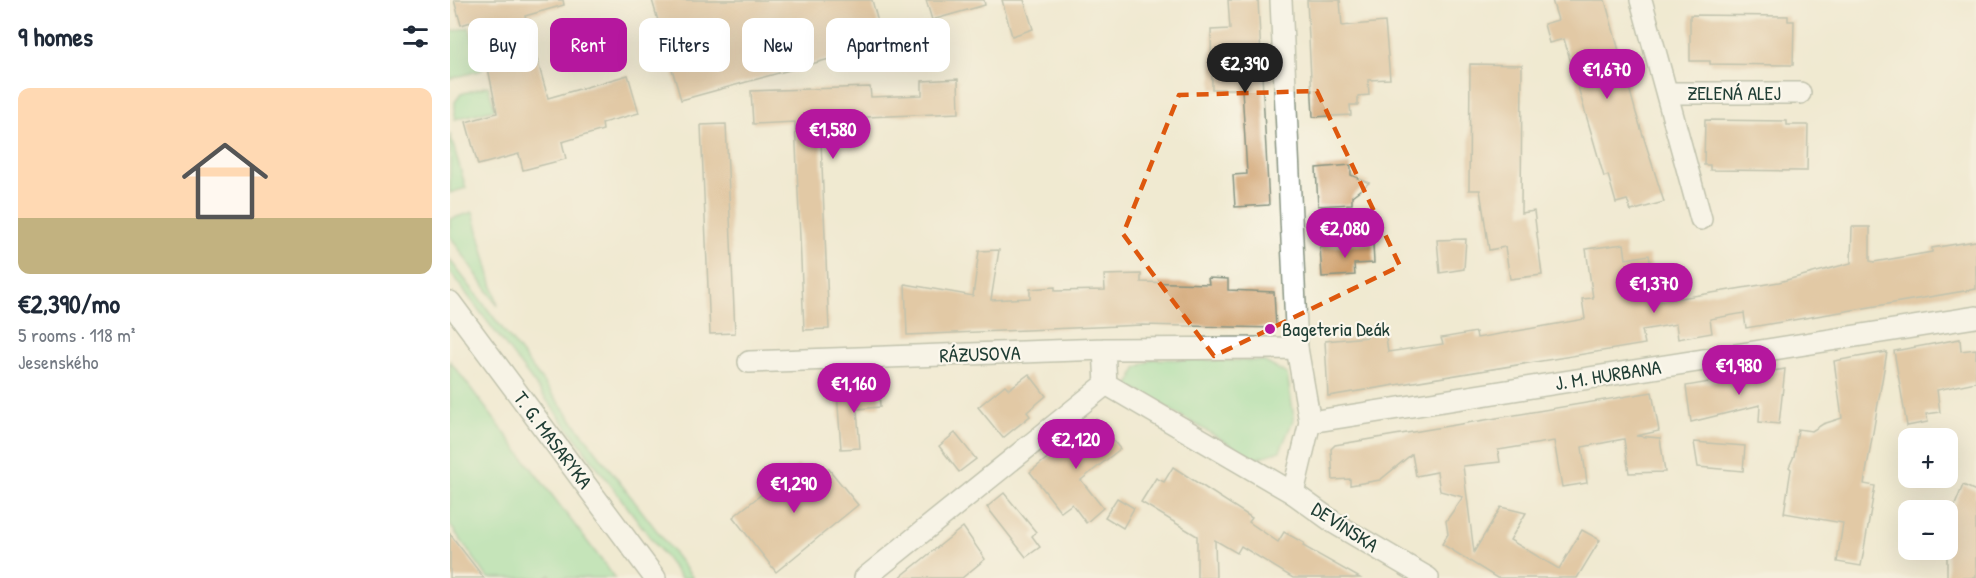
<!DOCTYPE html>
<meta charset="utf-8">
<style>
:root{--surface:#fff;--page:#f6f6f7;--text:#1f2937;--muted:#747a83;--accent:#b5179e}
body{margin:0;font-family:"Patrick Hand",sans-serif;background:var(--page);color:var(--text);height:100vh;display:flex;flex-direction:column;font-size:22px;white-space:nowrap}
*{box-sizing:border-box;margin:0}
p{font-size:20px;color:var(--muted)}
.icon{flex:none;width:33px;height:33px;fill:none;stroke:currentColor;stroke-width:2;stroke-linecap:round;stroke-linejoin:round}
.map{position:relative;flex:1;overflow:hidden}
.sheet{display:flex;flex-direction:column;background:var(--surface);width:450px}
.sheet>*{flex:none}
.hud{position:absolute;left:18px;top:18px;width:570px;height:54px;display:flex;gap:12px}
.fabs{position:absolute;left:1448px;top:428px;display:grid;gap:12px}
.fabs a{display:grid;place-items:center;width:60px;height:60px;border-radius:12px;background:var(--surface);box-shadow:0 6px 24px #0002;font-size:30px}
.price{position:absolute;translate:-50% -51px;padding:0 14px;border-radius:21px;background:var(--accent);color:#fff;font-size:20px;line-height:39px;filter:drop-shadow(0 2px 3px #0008)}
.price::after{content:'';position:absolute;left:50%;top:36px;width:18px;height:14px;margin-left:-9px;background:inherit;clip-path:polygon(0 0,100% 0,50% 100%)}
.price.active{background:#222;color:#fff}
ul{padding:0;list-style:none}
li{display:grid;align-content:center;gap:12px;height:318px;padding:0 18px}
li span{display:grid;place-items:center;height:186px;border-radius:12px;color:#555}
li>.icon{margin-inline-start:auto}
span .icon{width:108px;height:108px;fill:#fffc;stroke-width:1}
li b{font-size:26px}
h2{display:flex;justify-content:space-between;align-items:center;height:72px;padding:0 18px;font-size:26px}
.pill{padding:0 21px;border-radius:12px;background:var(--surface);box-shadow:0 6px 24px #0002;font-size:21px;line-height:54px}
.pill.active{background:var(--accent);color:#fff}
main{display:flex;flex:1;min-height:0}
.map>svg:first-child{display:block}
.green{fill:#90de9c;stroke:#588e68;stroke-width:1.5}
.building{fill:#d0a270}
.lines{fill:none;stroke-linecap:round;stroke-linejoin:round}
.street-casing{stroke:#889482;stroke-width:24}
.street{stroke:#fff;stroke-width:21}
.marked{fill:none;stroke:#de580e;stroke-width:4.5;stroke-dasharray:12 8;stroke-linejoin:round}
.poi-dot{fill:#b5179e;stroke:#fbf7ec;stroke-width:2}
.labels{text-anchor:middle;stroke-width:4.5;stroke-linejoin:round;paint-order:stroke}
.street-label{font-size:20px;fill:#1f3d34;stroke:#fbf7ec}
.poi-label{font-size:20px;fill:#1f3d34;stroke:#fbf7ec;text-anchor:start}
</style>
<main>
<section class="sheet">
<h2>9 homes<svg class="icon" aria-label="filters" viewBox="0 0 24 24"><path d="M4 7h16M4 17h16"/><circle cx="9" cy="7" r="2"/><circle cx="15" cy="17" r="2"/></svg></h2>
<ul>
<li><span style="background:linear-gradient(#ffd9b3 70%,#c2b280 0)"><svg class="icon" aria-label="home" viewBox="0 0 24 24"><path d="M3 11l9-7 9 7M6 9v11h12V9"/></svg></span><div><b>€2,390/mo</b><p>5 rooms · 118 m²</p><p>Jesenského</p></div></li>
</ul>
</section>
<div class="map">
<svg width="1526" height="578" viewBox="0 0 1526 578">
<rect width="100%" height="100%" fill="#fbf7ec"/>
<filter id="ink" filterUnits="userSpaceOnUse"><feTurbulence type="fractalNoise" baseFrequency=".0167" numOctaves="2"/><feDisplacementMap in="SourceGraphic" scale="12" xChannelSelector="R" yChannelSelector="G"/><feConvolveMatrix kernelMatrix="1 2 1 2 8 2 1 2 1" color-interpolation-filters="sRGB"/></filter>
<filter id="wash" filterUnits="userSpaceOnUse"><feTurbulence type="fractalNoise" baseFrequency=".008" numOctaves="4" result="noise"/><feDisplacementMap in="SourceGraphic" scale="24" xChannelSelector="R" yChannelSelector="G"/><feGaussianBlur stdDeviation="1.35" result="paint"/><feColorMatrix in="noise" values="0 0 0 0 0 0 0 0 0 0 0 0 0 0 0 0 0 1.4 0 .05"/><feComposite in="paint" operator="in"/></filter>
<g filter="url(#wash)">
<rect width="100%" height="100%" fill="#f0ead1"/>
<!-- green -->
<g class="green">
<path d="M19 27 32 70 0 79V32Z"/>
<path d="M38 86 45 109 5 119V102L11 94Z"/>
<path d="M0 134 16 188 0 193Z"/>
<path d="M23 212 48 306 0 236V219Z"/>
<path d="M0 260 243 578H231L0 272Z"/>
<path d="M703 359 813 361 837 374 844 418 830 451 805 459 679 386 686 368Z"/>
<path d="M0 361 165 578H102L100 575 95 578H38L0 525Z"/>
</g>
<g id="blocks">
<!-- building -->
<g class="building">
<path d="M4 0H113L114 5 75 16 98 98 178 75 189 113 152 123 153 130 112 142 116 159 73 170 69 154 28 165 16 122 47 113 38 68 52 64 38 17 11 25Z"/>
<path d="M202 0H422L434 44 231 100Z"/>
<path d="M476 0H534L535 5 482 20Z"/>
<path d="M552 0H574L583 29 562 36Z"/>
<path d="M778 0H808L819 205 785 207 783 175 797 174 792 89H762L761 30 780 29Z"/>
<path d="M857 0H890L892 26 935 22 940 79 918 80 919 95 908 96V105H900L901 115 863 117Z"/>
<path d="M1102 0H1155L1186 113 1214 202 1181 211 1177 200 1166 203 1158 175 1154 177 1114 39 1099 43 1094 24 1108 20Z"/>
<path d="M1240 15 1338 16V21H1344L1343 65 1260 64V61H1240Z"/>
<path d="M1020 64 1072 65 1071 213 1084 211 1092 275 1060 279 1055 247 1039 250 1030 190H1019Z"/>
<path d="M508 79 509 113 370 119 379 329 354 330 345 122 303 124 301 91 420 87 421 97 472 95V81Z"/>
<path d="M1255 120 1337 121V125H1358L1357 171 1260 170V165H1254Z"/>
<path d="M276 124 285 333 260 334 251 125Z"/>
<path d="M901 165V175L919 183 902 196V204L868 206 866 168Z"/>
<path d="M1402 227H1420V261L1424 262 1482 252V248L1526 241V289L1296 328 1294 313 1260 319 1262 333 1228 339 1226 324 1192 330 1195 344 878 396 875 341 917 337 915 327 934 324 938 352 993 344 991 338 1026 332 1027 338 1135 319 1132 299 1143 298 1136 249 1174 244 1176 259 1199 255 1207 302 1329 282 1401 263Z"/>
<path d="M1016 239 1014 269 990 273 987 240Z"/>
<path d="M923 244 924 263 904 264 905 275 872 277 870 247Z"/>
<path d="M549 250 541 300 580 298V289L605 287V291L655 290 654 275 691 274V282L759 284 758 278 778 279V290L824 292 826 328 692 325 457 335 455 284 523 296 529 251Z"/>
<path d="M1510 339 1511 351 1526 349V382L1487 390 1490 412 1476 414 1478 422 1457 426 1444 351Z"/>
<path d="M1437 352 1414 484 1425 486 1411 566 1387 562 1393 523 1334 513 1341 469 1339 467 1344 456 1348 429 1362 431 1373 424 1392 418 1384 361Z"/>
<path d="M1335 369 1329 424 1309 422 1310 405 1241 422 1236 386Z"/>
<path d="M579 374 596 396 577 412 580 416 553 438 528 407 555 385 559 389Z"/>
<path d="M429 389 430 407 407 409 410 448 391 449 387 391Z"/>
<path d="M1202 392 1209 431 1186 436 1210 438 1215 472 1179 473 1174 439 1132 447 1137 483 1125 485 1112 487 1104 441 1048 450 1050 462 1013 466 1024 552 1051 507 1076 513 1060 540 1109 569 1132 530 1150 540 1127 578H1047L992 544 998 534 996 521 1013 497 990 491 987 472 966 476 962 454 930 480 900 485V479L883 480 881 449 885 445Z"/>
<path d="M646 419 670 449 631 480 653 508 636 523 622 504 611 512 580 472Z"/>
<path d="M505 433 526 459 509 472 489 446Z"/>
<path d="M1244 442 1295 446 1293 471 1248 467Z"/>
<path d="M348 465 361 481 378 468 408 505 326 572 283 517Z"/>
<path d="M723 467 802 518 799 522 828 542 834 532 854 543 853 546 910 578H843L791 546 787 553 765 540 766 578H747V536L691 502 706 478 714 482Z"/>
<path d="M1513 485 1526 491V578H1497V525Z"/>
<path d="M554 493 586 532 582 536 590 547 576 557 537 507Z"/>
<path d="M667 498 684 508 673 528 655 517Z"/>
<path d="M513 527 535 559 512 578H449Z"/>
<path d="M0 534 34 578H0Z"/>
</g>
</g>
</g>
<g filter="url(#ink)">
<use href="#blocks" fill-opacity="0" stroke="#889482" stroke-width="1.5"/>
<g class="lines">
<!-- street casing -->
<g class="street-casing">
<g id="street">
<path d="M831 0 847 348"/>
<path d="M1191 0 1251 219"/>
<path d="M1217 93H1350"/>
<path d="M0 302 205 578"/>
<path d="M299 362 654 349 847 348 860 422 843 493 656 384 654 349"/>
<path d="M860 422 1526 317"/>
<path d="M843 493 886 524 978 578"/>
<path d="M415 578 656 384"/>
</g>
</g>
<!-- street -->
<use href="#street" class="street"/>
</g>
</g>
<!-- marked area -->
<path d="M0 0H1526V578H0ZM867 91 950 266 764 356 673 234 729 95Z" fill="#f0ead1" fill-opacity=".55" fill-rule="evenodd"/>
<path class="marked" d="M867 91 950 266 764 356 673 234 729 95Z"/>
<!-- markers -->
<circle class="poi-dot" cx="820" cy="329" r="6"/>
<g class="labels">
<!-- street labels -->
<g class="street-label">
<text x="1284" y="100">ZELENÁ ALEJ</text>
<text transform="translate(530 354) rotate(-2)" y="7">RÁZUSOVA</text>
<text transform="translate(1158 375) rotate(-9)" y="7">J. M. HURBANA</text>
<text transform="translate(103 440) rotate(53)" y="7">T. G. MASARYKA</text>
<text transform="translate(895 527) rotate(33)" y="7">DEVÍNSKA</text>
</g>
<!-- poi labels -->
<g class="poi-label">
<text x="832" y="336">Bageteria Deák</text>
</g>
</g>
</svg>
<div class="fabs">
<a>+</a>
<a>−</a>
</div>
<b class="price active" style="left:795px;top:94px">€2,390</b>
<b class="price" style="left:1157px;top:100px">€1,670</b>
<b class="price" style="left:383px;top:160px">€1,580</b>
<b class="price" style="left:895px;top:259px">€2,080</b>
<b class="price" style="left:1204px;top:314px">€1,370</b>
<b class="price" style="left:1289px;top:396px">€1,980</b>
<b class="price" style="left:404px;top:414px">€1,160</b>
<b class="price" style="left:626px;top:470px">€2,120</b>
<b class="price" style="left:344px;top:514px">€1,290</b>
<div class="hud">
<a class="pill">Buy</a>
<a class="pill active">Rent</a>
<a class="pill">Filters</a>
<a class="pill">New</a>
<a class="pill">Apartment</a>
</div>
</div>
</main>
